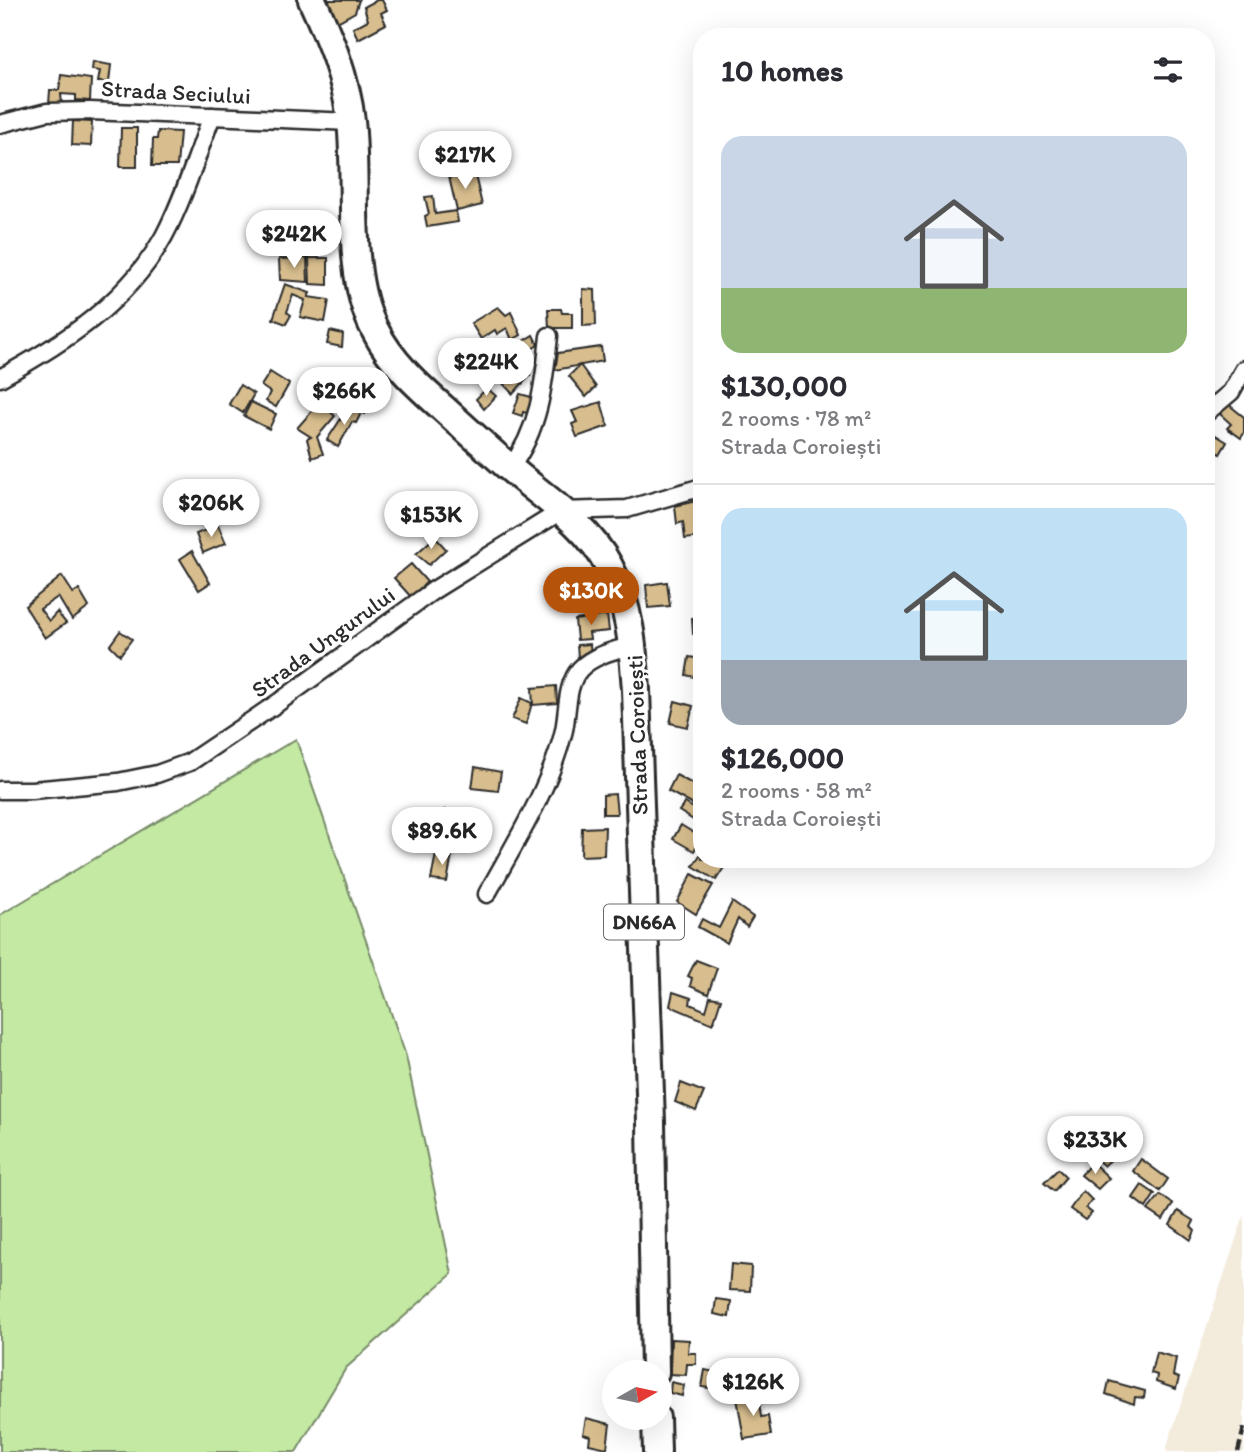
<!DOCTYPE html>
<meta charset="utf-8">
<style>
:root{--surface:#fff;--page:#f2f2f3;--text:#2b2b33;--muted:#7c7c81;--line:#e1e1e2;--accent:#b45309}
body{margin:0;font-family:Itim,sans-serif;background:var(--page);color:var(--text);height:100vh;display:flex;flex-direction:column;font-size:26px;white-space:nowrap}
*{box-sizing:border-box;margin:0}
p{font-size:23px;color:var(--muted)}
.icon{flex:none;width:38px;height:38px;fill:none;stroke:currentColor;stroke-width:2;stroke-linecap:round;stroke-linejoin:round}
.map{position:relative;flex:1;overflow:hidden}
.drawer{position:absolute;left:693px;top:28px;width:522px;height:840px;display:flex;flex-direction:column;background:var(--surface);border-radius:28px;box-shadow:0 7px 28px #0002}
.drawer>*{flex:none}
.needle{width:46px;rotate:81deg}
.tools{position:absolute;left:602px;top:1360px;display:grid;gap:14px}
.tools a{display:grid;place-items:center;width:70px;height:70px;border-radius:50%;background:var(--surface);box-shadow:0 7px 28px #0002;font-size:35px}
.price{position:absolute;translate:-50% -60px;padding:0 16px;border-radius:24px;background:#fff;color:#222;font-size:23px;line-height:46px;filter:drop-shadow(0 2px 4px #0008)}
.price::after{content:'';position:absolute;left:50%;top:42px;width:21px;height:16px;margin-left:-10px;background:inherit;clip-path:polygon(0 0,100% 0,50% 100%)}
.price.selected{background:var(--accent);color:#fff}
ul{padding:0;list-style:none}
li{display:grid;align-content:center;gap:14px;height:371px;padding:0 28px}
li+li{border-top:2px solid var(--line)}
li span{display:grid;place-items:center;height:217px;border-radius:21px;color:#555}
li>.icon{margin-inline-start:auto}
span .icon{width:126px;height:126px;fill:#fffc;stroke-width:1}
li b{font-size:30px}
h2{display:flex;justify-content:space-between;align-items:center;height:84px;padding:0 28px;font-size:30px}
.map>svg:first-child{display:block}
.built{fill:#f3ecdd}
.green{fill:#c3e9a3;stroke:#778a67;stroke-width:2}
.building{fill:#d8be8e;stroke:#2b2b2b;stroke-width:2}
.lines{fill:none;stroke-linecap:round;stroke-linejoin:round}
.minor-casing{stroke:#2b2b2b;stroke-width:21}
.primary-casing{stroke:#2b2b2b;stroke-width:32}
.minor{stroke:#fff;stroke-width:16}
.primary{stroke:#fff;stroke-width:26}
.rail{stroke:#2b2b2b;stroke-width:4.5;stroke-dasharray:10 5;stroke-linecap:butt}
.labels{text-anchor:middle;stroke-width:6;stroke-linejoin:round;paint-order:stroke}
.shield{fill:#fff;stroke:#6b6b6b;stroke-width:2}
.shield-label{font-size:21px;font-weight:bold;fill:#2b2b2b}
.street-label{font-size:23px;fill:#2b2b2b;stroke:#fff}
</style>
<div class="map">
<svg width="1244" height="1452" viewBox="0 0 1244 1452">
<rect width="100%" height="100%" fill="#fff"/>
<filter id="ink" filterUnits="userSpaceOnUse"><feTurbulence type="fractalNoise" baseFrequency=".0143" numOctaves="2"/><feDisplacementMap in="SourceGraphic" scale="14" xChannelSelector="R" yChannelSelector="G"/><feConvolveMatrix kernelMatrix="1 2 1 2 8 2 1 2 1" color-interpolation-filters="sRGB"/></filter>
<g filter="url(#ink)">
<!-- built -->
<path class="built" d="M1244 1215V1452H1166L1168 1443Z"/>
<!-- green -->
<path class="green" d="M296 739 406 1056 452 1274 346 1368 296 1452H0V915Z"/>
<!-- building -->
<g class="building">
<path d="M326 0H359L355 12 337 22Z"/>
<path d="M377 0H382L387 10 381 13 386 24 358 39 353 28 368 20 364 7Z"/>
<path d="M93 62 111 65 109 82H98L100 71 92 70Z"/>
<path d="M61 75 91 79 90 101 76 100V95L61 94 62 105 49 104 50 90H59Z"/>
<path d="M73 121 92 122 91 146 72 145Z"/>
<path d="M121 128H137V167H120Z"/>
<path d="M158 131 180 132 177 166H152L153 139H157Z"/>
<path d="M474 171 482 205 457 211 449 177Z"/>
<path d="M433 196 435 214 456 211 458 222 427 227 425 216 429 214 425 197Z"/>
<path d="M329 221V238L291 240 289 224Z"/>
<path d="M307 258 308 282 280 280 279 259Z"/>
<path d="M309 258H328V285L310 284Z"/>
<path d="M285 284 310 293 308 297 329 300 325 322 300 317 305 300 293 295 287 312 291 315 286 324 273 319Z"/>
<path d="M583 289 595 290 596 325 583 326Z"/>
<path d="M498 307 506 315 511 312 521 335 512 340 507 328 497 334 495 330 481 339 471 323Z"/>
<path d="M548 309H561L562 313H572V328H549Z"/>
<path d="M330 331 343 334 342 347 327 344Z"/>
<path d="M533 335 538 345 519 357 512 348Z"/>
<path d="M500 340 506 360 490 365 484 344Z"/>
<path d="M601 347 603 361 555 370 558 353Z"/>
<path d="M514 359 530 375 513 394 496 376Z"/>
<path d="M580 365 596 387 586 397 569 376Z"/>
<path d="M270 372 289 384 276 407 266 401 270 392 261 386Z"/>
<path d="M240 385 254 394 243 413 229 404Z"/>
<path d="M487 388 496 396 484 409 476 399Z"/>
<path d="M520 394 539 399 535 415 523 412 522 416 513 413Z"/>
<path d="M357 396 370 404 365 414 351 407Z"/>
<path d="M251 402 276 414 269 429 244 416Z"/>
<path d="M320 402 335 416 317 437 323 454 312 458 307 439 311 437 297 428Z"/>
<path d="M601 402 608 426 577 437 572 424 577 422 572 411Z"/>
<path d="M1228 404 1244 417V433L1241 438 1227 428 1231 424 1220 414Z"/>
<path d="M348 408 361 413 356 423 352 422 338 447 327 440Z"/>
<path d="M1206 429 1227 442 1220 454 1210 448 1206 456Z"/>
<path d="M696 501 702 537 685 539 683 522 677 524 675 506Z"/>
<path d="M218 525 226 543 203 553 196 534Z"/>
<path d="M435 537 446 549 429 565 416 554Z"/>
<path d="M192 551 210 583 199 590 180 559Z"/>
<path d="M411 564 427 582 411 597 394 578Z"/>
<path d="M62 576 73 593 79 590 89 607 72 620 58 597 40 609 49 621 57 612 66 623 45 638 25 606Z"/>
<path d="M667 582 670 606 648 608 646 585Z"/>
<path d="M607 615 609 631 589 633 590 639 577 640 575 620Z"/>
<path d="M692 618H702V633L693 634Z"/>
<path d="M120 631 132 639 120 655 110 645Z"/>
<path d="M590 644 591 655 578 657 577 645Z"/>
<path d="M689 657 702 659V679L686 675Z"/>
<path d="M556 686 557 703 533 705 532 688Z"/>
<path d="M521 698 532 703 526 724 512 719Z"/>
<path d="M675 701 693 706 688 727 670 723Z"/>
<path d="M475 767 501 772 498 791 472 788Z"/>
<path d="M676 775 702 789V799L697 807 668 791Z"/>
<path d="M615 794 617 814H603V795Z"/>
<path d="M685 803 700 812 695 821 679 811Z"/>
<path d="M445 810 458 816 453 831 463 833 457 852 436 847Z"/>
<path d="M681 825 702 838 694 851 673 839Z"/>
<path d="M605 827 604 855 581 856 582 828Z"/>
<path d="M702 852V859H724L721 863 725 866 716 880 693 866Z"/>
<path d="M436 853 452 855 447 882 431 880Z"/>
<path d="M692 874 713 885 696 914 677 902Z"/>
<path d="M732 902 753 917 747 927 738 919 727 943 698 927 702 919 719 928Z"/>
<path d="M696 960 717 968 708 994 690 986 692 978 688 976Z"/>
<path d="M673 992 691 998 690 1004 706 1011 710 997 721 999 713 1024 670 1006Z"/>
<path d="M681 1083 704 1092 696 1111 675 1102Z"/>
<path d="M1105 1147 1115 1156 1104 1166 1094 1157Z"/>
<path d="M1141 1159 1168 1179 1160 1191 1133 1171Z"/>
<path d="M1092 1162 1109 1178 1098 1189 1081 1175Z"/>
<path d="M1058 1169 1066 1177 1054 1191 1044 1183Z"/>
<path d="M1142 1185 1155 1194 1146 1208 1133 1198Z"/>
<path d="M1083 1191 1092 1200 1086 1208 1092 1213 1085 1220 1070 1209Z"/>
<path d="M1160 1195 1173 1204 1163 1220 1148 1210Z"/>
<path d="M1178 1211 1194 1221 1191 1227 1195 1231 1191 1240 1170 1225Z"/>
<path d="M731 1264 751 1266 750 1291 729 1290Z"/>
<path d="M716 1299 731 1301 729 1317 714 1314Z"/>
<path d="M671 1339 689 1340 688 1353H696V1364H687L686 1375 670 1374Z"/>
<path d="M1156 1352 1176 1358 1173 1376 1179 1378 1176 1389 1156 1382 1157 1375 1151 1373Z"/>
<path d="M705 1370 719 1373 716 1389 702 1387Z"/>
<path d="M1109 1381 1145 1391 1144 1398 1135 1397 1134 1404 1106 1394Z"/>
<path d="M671 1382 684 1385 682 1396 670 1393Z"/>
<path d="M758 1394 761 1417 768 1416 771 1435 744 1439 737 1398Z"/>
<path d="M586 1418 610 1424 607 1448 589 1444 590 1436 583 1434Z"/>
</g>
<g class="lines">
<!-- minor casing -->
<g class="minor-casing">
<g id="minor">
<path d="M0 124 47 112 90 111 351 122"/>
<path d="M0 378C64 343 128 302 164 236 184 198 197 155 212 116"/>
<path d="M1206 413 1231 392 1244 369"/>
<path d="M510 468C540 429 544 383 549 336"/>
<path d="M0 790H32L118 782 157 774 190 762 279 702 434 590 561 511 627 509 702 487"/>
<path d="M487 894C515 843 551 786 564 730 568 711 566 684 580 669 593 655 616 650 633 645"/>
</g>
</g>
<!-- primary casing -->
<g class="primary-casing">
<g id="primary">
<path d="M312 0C330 39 346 77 351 121 358 184 345 274 375 330 391 362 418 386 445 410 467 430 489 450 512 470 546 499 588 526 609 566 630 605 633 648 636 690L651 1122 655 1372"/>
<path d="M656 1418 657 1452"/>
</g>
</g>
<!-- minor -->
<use href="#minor" class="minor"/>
<!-- primary -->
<use href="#primary" class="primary"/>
<!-- rail -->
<path class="rail" d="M1238 1452 1244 1428"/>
</g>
</g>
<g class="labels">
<!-- shield labels -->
<rect class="shield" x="604" y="904.5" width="80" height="35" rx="5"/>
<g class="shield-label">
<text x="644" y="929">DN66A</text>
</g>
<!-- street labels -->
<g class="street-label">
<text transform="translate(176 92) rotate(3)" y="8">Strada Seciului</text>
<text transform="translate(323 642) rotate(-36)" y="8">Strada Ungurului</text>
<text transform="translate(637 735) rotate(-92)" y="8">Strada Coroiești</text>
</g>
</g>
</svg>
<div class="tools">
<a><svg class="needle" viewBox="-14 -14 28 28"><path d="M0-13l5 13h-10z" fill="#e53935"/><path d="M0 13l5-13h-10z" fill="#7c7c81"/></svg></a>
</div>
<b class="price" style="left:465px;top:191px">$217K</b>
<b class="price" style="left:294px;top:270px">$242K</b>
<b class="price" style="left:486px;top:398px">$224K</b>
<b class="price" style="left:344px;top:427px">$266K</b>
<b class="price" style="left:211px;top:539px">$206K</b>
<b class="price" style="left:431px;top:551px">$153K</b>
<b class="price selected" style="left:591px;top:627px">$130K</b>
<b class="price" style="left:442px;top:867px">$89.6K</b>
<b class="price" style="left:1095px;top:1176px">$233K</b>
<b class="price" style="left:753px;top:1418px">$126K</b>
<section class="drawer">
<h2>10 homes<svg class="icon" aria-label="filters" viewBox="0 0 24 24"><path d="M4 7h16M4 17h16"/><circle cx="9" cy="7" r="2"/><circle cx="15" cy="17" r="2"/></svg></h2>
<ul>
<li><span style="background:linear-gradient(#c9d6e8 70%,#8fb573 0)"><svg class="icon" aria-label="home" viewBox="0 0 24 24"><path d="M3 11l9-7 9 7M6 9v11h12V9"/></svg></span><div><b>$130,000</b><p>2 rooms · 78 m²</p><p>Strada Coroiești</p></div></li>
<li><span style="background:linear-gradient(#bfe0f5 70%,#9aa5b1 0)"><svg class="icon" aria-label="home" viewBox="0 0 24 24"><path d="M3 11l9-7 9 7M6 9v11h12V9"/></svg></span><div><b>$126,000</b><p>2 rooms · 58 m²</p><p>Strada Coroiești</p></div></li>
</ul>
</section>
</div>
